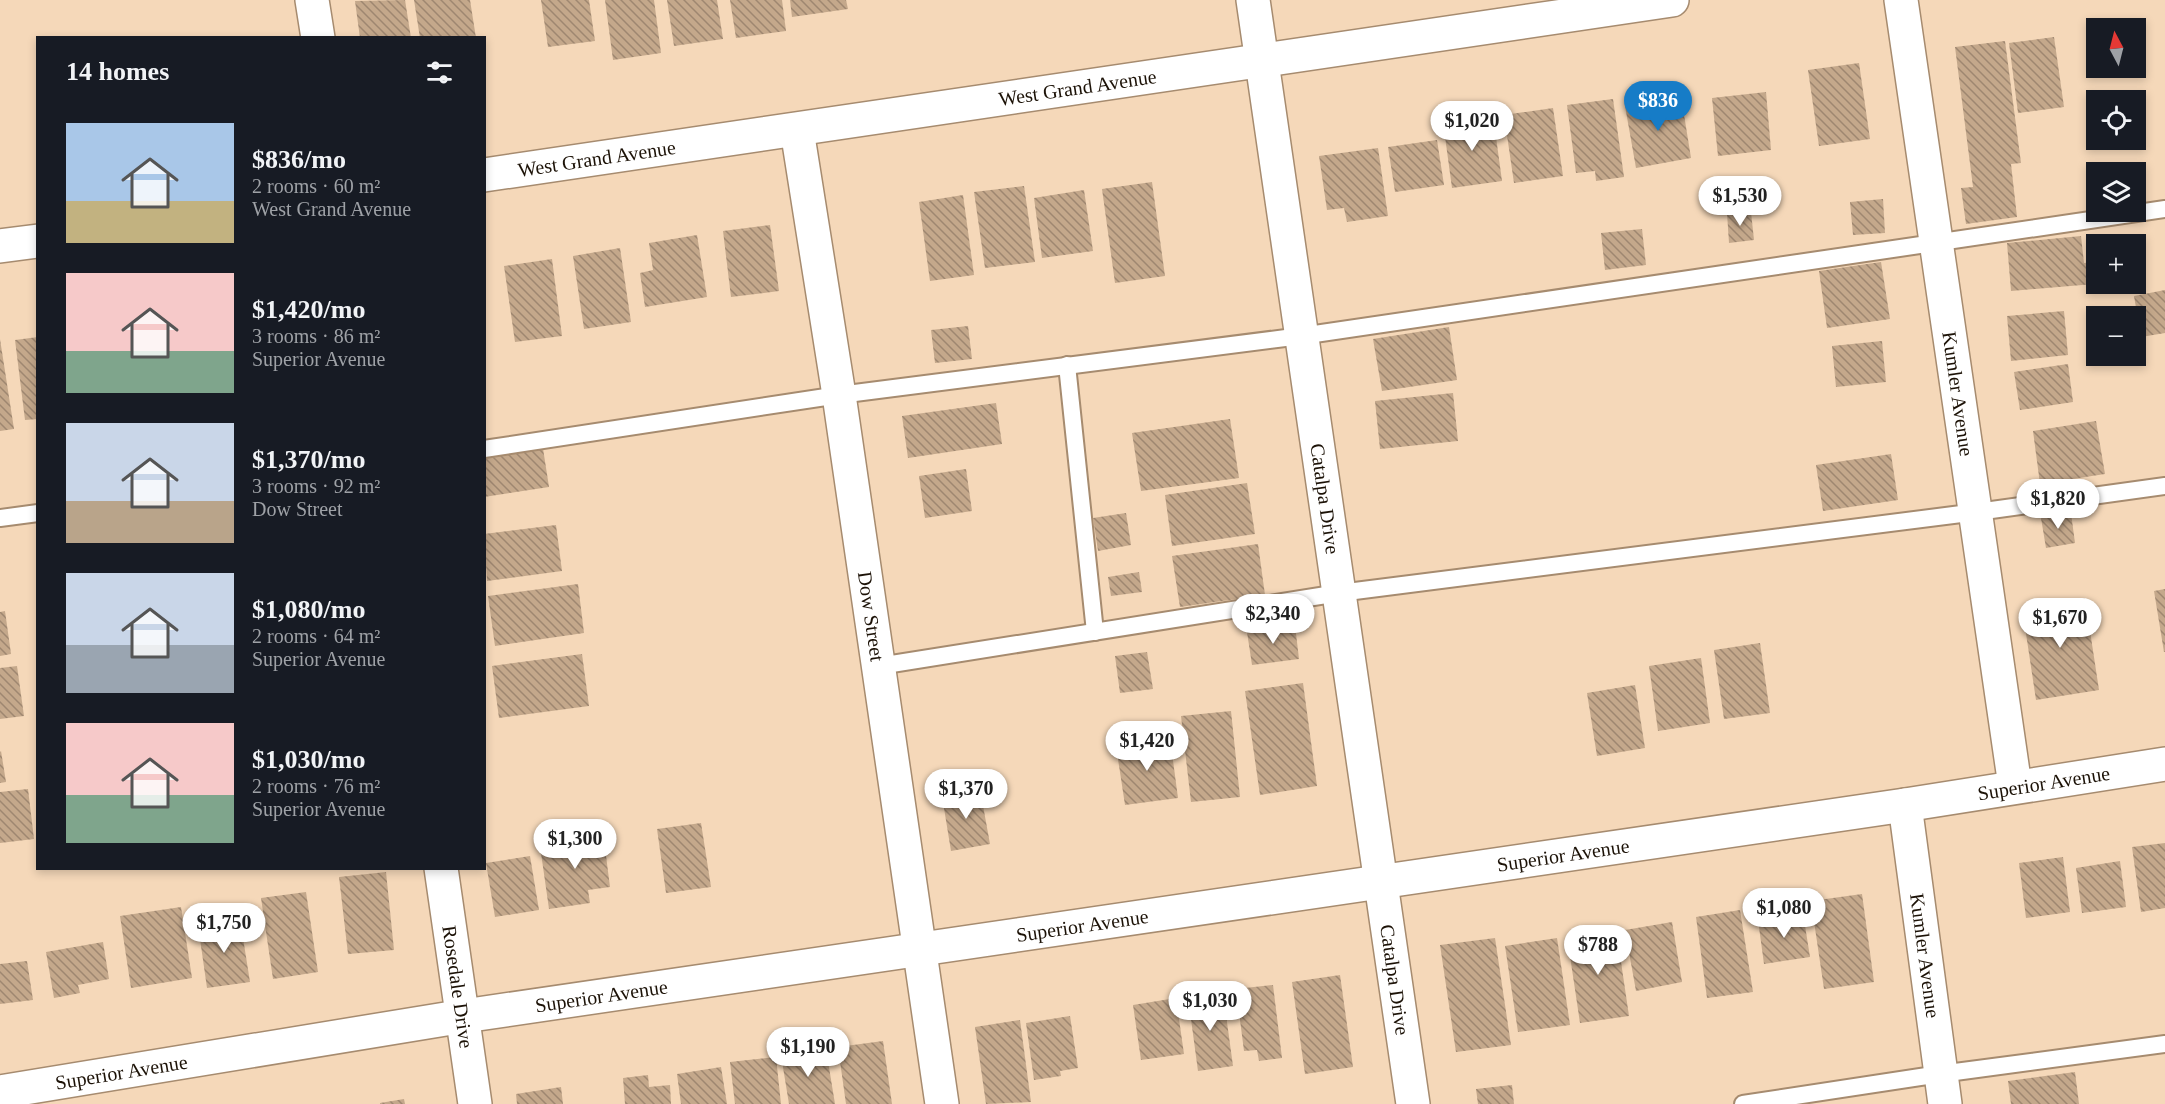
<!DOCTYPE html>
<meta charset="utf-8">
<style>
:root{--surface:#171b24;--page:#20242c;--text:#f1f3f6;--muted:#9ea1a6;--accent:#167cc7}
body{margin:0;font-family:"Times New Roman",serif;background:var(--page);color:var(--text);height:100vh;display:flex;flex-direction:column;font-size:22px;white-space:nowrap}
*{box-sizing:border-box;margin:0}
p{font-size:20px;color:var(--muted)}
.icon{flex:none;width:33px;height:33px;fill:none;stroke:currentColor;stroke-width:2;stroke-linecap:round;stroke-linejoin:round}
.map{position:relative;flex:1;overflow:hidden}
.side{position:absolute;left:36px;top:36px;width:450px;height:834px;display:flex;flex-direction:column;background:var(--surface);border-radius:0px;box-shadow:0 3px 9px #0003}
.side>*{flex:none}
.needle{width:39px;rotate:353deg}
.controls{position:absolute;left:2086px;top:18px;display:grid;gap:12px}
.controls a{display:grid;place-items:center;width:60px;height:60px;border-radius:0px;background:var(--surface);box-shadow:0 3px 9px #0003;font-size:30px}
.price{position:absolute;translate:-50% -51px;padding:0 14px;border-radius:21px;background:#fff;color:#222;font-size:20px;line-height:39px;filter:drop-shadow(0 2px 3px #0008)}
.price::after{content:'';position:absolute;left:50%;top:36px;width:18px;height:14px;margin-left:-9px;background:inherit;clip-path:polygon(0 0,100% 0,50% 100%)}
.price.selected{background:var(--accent);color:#fff}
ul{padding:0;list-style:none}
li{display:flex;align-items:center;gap:18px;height:150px;padding:0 30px}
li span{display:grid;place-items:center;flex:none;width:168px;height:120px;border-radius:0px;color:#555}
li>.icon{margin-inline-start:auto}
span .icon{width:72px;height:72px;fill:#fffc;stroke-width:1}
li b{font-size:26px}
h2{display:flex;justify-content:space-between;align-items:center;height:72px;padding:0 30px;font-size:26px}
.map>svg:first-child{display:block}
.building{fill:url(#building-back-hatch)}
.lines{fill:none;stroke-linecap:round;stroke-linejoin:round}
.service-casing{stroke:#a68b6f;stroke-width:20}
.minor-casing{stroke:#a68b6f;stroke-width:36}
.tertiary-casing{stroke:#a68b6f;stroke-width:36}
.service{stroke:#fff;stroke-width:16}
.minor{stroke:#fff;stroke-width:33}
.tertiary{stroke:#fff;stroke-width:33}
.labels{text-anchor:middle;stroke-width:4.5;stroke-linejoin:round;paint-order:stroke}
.street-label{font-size:20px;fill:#1c1207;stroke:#f5d8b9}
</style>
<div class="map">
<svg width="2165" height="1104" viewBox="0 0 2165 1104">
<defs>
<pattern id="building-back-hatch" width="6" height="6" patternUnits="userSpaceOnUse" patternTransform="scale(1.5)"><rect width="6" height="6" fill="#c4a88b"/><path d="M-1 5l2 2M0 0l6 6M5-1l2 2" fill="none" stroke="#9e8770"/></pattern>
</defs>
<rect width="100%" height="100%" fill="#f5d8b9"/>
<!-- building -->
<g class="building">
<path d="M405 0 411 38H360L355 1Z"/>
<path d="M414 0H470L476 38H420Z"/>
<path d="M541 0H589L595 41 548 47Z"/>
<path d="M605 0H654L661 53 613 60Z"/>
<path d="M667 0H717L723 39 674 46Z"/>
<path d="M730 0H782L786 31 736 38Z"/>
<path d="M790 0H846L848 9 792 17Z"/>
<path d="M2054 37 2064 107 2018 113 2009 43Z"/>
<path d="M2005 41 2021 163 2011 164 2017 217 1966 224 1961 188 1973 187 1955 47Z"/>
<path d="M1859 63 1870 139 1819 146 1808 70Z"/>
<path d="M1766 92 1771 150 1718 156 1712 98Z"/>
<path d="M1681 96 1691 158 1636 168 1625 106Z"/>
<path d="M1613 99 1624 177 1596 181 1595 171 1576 173 1567 105Z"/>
<path d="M1553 108 1563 176 1514 183 1504 115Z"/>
<path d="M1493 115 1502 181 1452 188 1443 122Z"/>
<path d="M1437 140 1444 185 1395 192 1388 147Z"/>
<path d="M1378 148 1388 216 1347 222 1344 208 1327 210 1319 156Z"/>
<path d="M1152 182 1165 276 1115 283 1102 189Z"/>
<path d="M1024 186 1035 262 985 268 974 192Z"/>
<path d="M1084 190 1093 251 1042 258 1034 198Z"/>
<path d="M963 195 974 275 930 281 919 202Z"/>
<path d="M1883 199 1885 233 1853 235 1850 202Z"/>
<path d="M1751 212 1754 240 1729 243 1727 213Z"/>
<path d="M770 225 779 291 731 297 723 231Z"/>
<path d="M1642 229 1646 265 1605 270 1601 233Z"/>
<path d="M697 235 707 297 645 307 640 273 653 270 649 243Z"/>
<path d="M2081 236 2084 263 2092 262 2094 284 2011 291 2007 243Z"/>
<path d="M620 248 631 322 584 329 573 256Z"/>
<path d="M552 259 562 336 515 342 504 266Z"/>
<path d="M1881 262 1890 319 1827 328 1819 271Z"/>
<path d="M2165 290V333L2141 337 2134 296Z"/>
<path d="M2064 311 2068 355 2011 361 2007 316Z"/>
<path d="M968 326 972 359 935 363 931 330Z"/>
<path d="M1449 327 1457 380 1382 391 1373 339Z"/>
<path d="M38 337V419L25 420 15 340Z"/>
<path d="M0 339 14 429 0 431Z"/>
<path d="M1882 341 1886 382 1836 387 1832 346Z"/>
<path d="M2068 364 2073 402 2020 410 2014 372Z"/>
<path d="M1453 393 1458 441 1380 449 1375 401Z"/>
<path d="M996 403 1002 444 908 458 902 416Z"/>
<path d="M1230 419 1239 478 1141 491 1132 433Z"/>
<path d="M2096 421 2105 474 2040 484 2033 431Z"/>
<path d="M542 442 549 487 484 497V451Z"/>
<path d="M1891 454 1898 500 1823 511 1816 465Z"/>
<path d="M966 469 972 511 925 518 919 476Z"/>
<path d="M1247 483 1255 534 1172 546 1165 495Z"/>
<path d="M1126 513 1131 545 1098 551 1093 518Z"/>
<path d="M2071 513 2075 543 2046 548 2041 518Z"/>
<path d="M556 525 562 571 487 581 484 534Z"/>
<path d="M1258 544 1265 595 1180 607 1172 556Z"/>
<path d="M1139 572 1142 592 1111 596 1108 577Z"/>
<path d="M578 584 584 633 495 646 488 596Z"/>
<path d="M2165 589V652H2164L2154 591Z"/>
<path d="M2085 598 2099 690 2036 700 2022 607Z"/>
<path d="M5 611 11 654 0 656V612Z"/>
<path d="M1295 625 1299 659 1252 665 1247 632Z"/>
<path d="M1760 643 1770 713 1724 719 1714 650Z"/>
<path d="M1147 652 1153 689 1120 693 1115 656Z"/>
<path d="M582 654 589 706 499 718 492 666Z"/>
<path d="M1701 658 1710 723 1658 731 1649 666Z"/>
<path d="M17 666 24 716 0 719V668Z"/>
<path d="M1303 683 1317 786 1260 795 1245 691Z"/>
<path d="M1635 685 1645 748 1597 756 1587 693Z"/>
<path d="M1231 711 1240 797 1191 802 1181 716Z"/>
<path d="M1170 738 1178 798 1125 805 1116 746Z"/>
<path d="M1 751 6 782 0 783V752Z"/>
<path d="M28 789 34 839 0 843V792Z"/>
<path d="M980 789 990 844 951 851 942 796Z"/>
<path d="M701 823 711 887 666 893 657 829Z"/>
<path d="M603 832 610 887 588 890 590 903 549 909 541 853 556 850 555 839Z"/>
<path d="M2165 843V908L2141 912 2132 847Z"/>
<path d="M530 856 539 910 495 917 486 863Z"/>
<path d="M2063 857 2070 912 2026 918 2019 863Z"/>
<path d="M2120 861 2126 907 2082 913 2076 868Z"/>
<path d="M386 872 394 950 348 954 339 877Z"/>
<path d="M306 892 318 972 273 979 261 898Z"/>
<path d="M1862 894 1874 982 1824 989 1811 901Z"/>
<path d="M181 907 192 978 131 988 120 916Z"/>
<path d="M1740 910 1753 992 1707 998 1696 917Z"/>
<path d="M1803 913 1810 957 1764 964 1758 920Z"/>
<path d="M240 919 250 982 207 988 198 925Z"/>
<path d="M1672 922 1682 982 1636 991 1625 930Z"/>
<path d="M1616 928 1629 1016 1580 1023 1567 936Z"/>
<path d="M1495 938 1511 1045 1456 1052 1440 945Z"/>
<path d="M1557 938 1570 1025 1518 1032 1505 946Z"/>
<path d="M103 942 109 979 78 985 80 993 54 998 46 952Z"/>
<path d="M27 961 33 1000 0 1004V964Z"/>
<path d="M1340 975 1353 1067 1305 1074 1292 982Z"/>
<path d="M1273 985 1282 1058 1259 1061 1257 1050 1244 1051 1236 989Z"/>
<path d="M1223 993 1233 1066 1198 1071 1188 997Z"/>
<path d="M1176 998 1184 1054 1141 1060 1133 1005Z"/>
<path d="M1070 1016 1078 1068 1060 1071 1061 1076 1034 1080 1026 1023Z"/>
<path d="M1020 1020 1031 1102 986 1104 975 1027Z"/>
<path d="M883 1041 892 1104H846L838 1047Z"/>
<path d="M826 1049 835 1104H789L781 1055Z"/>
<path d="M776 1057 781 1104H735L730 1062Z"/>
<path d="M721 1067 727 1104H681L677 1074Z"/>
<path d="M2075 1072 2079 1104H2011L2008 1081Z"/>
<path d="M648 1075 649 1087 670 1085 671 1104H625L623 1078Z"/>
<path d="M1512 1085 1514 1104H1478L1476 1089Z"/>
<path d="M561 1087 563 1104H517L516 1094Z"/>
<path d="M404 1099 405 1104H380V1103Z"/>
</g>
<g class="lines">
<!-- service casing -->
<g class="service-casing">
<g id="service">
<path d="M1067 365 1095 632"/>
<path d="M484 449 839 395 1301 336 2165 209"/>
<path d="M0 518 38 513"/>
<path d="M879 666 1339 593 1977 512 2165 486"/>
<path d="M1743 1104 1940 1074 2165 1044"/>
</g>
</g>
<!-- minor casing -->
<g class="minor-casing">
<g id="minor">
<path id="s1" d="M1253 0 1413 1104"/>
<path id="s2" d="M1901 0 2015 786"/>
<path id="s3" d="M797 130 839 395 942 1104"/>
<path id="s4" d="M1905 805 1945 1104"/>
<path id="s5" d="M0 1092 464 1016 1905 805 2165 764"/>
</g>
</g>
<!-- tertiary casing -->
<g class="tertiary-casing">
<g id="tertiary">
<path d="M312 0 318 38"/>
<path id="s6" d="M484 175 1672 0"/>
<path d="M0 246 38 241"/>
<path id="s7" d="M441 868 475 1104"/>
</g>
</g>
<!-- service -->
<use href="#service" class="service"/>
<!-- minor -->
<use href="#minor" class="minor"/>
<!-- tertiary -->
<use href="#tertiary" class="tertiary"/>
</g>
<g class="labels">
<!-- street labels -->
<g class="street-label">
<text dy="7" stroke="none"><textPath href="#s6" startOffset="600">West Grand Avenue</textPath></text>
<text dy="7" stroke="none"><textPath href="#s6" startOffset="114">West Grand Avenue</textPath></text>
<text dy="7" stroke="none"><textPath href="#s2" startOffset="398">Kumler Avenue</textPath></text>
<text dy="7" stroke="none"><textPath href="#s1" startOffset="504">Catalpa Drive</textPath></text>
<text dy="7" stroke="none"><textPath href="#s3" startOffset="492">Dow Street</textPath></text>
<text dy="7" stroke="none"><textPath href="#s5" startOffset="2067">Superior Avenue</textPath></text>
<text dy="7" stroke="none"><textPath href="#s5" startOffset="1581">Superior Avenue</textPath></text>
<text dy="7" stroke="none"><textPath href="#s5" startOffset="1095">Superior Avenue</textPath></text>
<text dy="7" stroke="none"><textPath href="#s4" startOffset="152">Kumler Avenue</textPath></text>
<text dy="7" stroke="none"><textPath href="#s1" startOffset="990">Catalpa Drive</textPath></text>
<text dy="7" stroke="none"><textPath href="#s7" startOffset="120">Rosedale Drive</textPath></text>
<text dy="7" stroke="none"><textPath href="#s5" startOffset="609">Superior Avenue</textPath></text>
<text dy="7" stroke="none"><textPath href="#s5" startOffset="123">Superior Avenue</textPath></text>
</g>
</g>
</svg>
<div class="controls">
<a><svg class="needle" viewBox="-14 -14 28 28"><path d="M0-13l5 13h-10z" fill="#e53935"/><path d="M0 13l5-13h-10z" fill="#9ea1a6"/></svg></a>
<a><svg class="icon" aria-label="locate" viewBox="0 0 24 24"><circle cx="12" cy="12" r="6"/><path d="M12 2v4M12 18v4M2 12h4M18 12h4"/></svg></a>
<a><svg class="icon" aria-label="layers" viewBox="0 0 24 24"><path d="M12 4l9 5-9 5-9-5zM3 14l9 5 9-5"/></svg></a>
<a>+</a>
<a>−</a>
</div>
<b class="price selected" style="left:1658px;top:132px">$836</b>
<b class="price" style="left:1472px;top:152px">$1,020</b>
<b class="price" style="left:1740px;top:227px">$1,530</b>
<b class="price" style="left:2058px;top:530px">$1,820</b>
<b class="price" style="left:1273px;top:645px">$2,340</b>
<b class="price" style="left:2060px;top:649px">$1,670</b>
<b class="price" style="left:1147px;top:772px">$1,420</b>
<b class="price" style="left:966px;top:820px">$1,370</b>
<b class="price" style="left:575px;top:870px">$1,300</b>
<b class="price" style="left:1784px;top:939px">$1,080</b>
<b class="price" style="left:224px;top:954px">$1,750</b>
<b class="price" style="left:1598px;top:976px">$788</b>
<b class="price" style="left:1210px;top:1032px">$1,030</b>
<b class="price" style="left:808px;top:1078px">$1,190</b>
<section class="side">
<h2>14 homes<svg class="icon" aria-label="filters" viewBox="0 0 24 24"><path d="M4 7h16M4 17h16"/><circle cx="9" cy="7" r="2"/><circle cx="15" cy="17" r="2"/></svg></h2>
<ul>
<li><span style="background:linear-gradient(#a9c7e8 65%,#c2b280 0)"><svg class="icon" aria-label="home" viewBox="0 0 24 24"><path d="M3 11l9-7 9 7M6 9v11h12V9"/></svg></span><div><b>$836/mo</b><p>2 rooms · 60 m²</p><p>West Grand Avenue</p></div></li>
<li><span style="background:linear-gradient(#f6c9c9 65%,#7fa58c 0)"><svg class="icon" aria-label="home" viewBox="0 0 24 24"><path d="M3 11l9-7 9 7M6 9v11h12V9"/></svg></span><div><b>$1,420/mo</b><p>3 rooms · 86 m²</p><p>Superior Avenue</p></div></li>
<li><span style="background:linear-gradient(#c9d6e8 65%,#b9a48a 0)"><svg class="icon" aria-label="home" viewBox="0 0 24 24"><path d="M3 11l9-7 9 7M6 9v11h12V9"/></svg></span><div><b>$1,370/mo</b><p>3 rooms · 92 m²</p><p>Dow Street</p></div></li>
<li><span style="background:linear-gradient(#c9d6e8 60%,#9aa5b1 0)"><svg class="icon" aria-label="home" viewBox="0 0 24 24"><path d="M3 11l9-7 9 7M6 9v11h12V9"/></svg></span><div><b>$1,080/mo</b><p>2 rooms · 64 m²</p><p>Superior Avenue</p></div></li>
<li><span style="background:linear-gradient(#f6c9c9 60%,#7fa58c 0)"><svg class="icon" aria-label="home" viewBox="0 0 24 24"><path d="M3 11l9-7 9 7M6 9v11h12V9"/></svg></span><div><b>$1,030/mo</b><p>2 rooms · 76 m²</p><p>Superior Avenue</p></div></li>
</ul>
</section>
</div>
